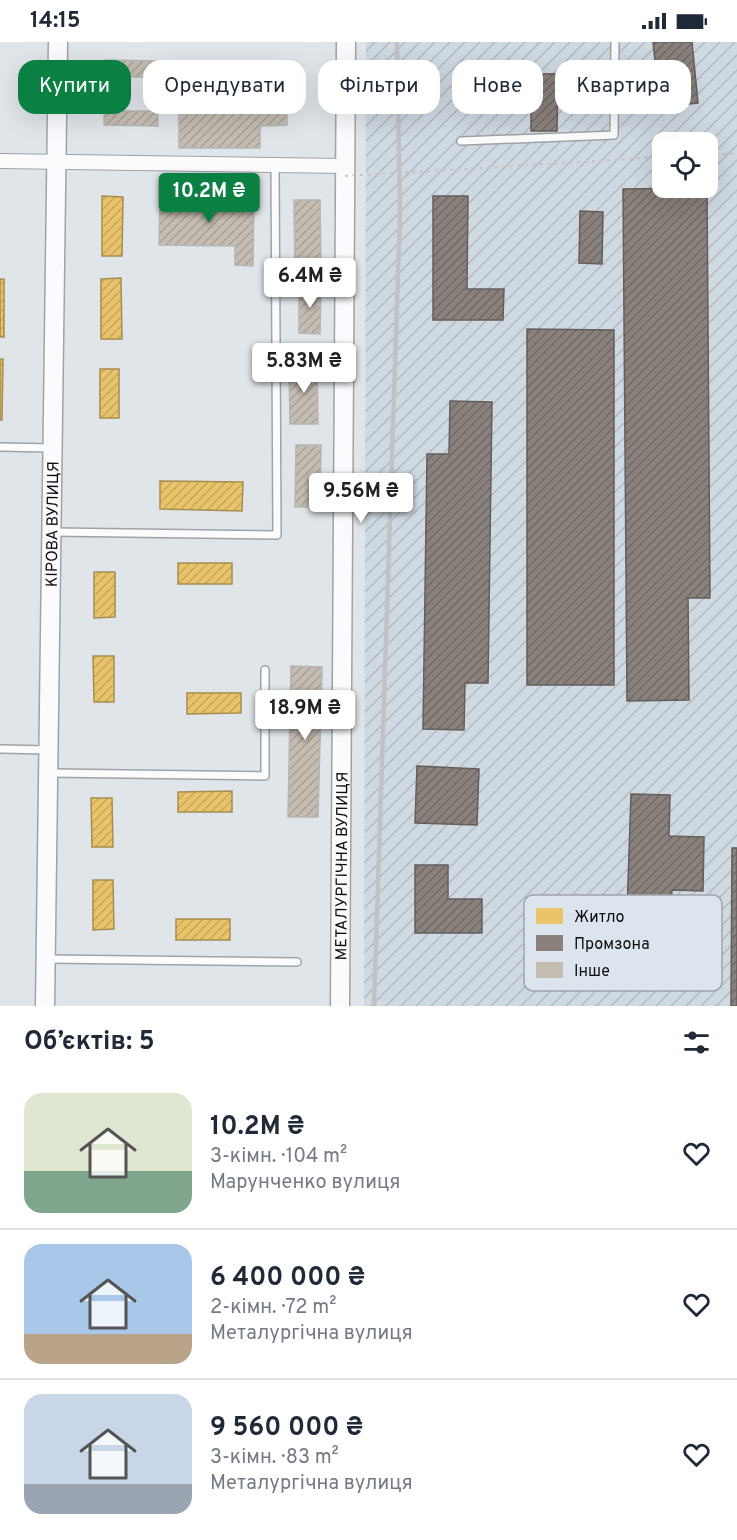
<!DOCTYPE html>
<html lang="uk">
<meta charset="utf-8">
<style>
:root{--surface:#fff;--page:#f2f2f3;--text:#1f2937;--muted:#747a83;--line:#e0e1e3;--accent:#0b8043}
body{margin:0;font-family:Overpass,sans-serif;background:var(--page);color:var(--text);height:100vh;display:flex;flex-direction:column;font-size:22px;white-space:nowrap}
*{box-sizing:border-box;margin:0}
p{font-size:20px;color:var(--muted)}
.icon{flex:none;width:33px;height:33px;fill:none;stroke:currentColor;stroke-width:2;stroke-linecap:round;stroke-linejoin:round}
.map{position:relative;height:964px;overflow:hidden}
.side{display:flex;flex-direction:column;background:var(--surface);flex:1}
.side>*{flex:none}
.top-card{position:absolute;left:18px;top:18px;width:702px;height:54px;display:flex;gap:12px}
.controls{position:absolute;left:652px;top:90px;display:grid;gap:12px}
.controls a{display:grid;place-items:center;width:66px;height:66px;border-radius:12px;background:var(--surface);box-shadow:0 6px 24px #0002;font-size:30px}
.price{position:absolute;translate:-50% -51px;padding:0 14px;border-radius:6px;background:#fff;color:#222;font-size:20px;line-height:39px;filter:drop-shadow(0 2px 3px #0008)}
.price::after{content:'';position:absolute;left:50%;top:36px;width:18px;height:14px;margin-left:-9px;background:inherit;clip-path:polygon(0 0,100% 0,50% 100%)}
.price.active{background:var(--accent);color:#fff}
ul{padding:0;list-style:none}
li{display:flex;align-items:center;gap:18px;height:150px;padding:0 24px}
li+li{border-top:2px solid var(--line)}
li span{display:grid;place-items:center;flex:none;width:168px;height:120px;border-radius:18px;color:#555}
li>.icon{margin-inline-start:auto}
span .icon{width:72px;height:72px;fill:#fffc;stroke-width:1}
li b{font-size:26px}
h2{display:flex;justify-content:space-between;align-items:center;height:72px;padding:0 24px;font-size:26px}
.pill{padding:0 21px;border-radius:18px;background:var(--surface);box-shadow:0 6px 24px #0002;font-size:21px;line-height:54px}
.pill.active{background:var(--accent);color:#fff}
.status{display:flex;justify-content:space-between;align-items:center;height:42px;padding:0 30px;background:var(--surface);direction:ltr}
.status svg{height:16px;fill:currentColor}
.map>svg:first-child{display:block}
.industrial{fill:url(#industrial-furrows);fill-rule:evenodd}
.homes{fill:url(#homes-hatch);stroke:#a78d4f;stroke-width:1.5}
.industry{fill:url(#industry-hatch);stroke:#645e5c;stroke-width:1.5}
.building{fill:url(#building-hatch);stroke:#b4b5b5;stroke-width:1.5}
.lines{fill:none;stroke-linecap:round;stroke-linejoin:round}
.lane-casing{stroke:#9fa3a7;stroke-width:10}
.street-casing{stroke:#9fa3a7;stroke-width:16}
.secondary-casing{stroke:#9fa3a7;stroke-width:21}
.path{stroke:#c3c4c6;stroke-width:2;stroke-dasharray:3 4.5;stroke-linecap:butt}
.lane{stroke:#fafbfc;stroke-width:7}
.street{stroke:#fafbfc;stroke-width:14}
.secondary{stroke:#fafbfc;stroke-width:18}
.rail{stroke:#c1c2c4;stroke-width:4.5}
.path-bridge{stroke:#c3c4c6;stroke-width:2;stroke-dasharray:3 4.5;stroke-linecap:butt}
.labels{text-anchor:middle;stroke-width:6;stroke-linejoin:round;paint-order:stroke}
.street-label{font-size:16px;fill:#0c0e11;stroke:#dce5ee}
.key{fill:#dce5ee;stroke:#9ea4ac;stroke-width:1.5}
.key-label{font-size:16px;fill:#0c0e11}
</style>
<div class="status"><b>14:15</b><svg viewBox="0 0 49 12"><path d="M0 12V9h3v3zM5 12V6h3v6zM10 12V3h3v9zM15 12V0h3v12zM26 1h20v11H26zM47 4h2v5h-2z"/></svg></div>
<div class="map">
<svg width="737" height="964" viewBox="0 0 737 964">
<defs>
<pattern id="industrial-furrows" width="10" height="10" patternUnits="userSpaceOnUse" patternTransform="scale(1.5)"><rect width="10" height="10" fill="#cfd9e2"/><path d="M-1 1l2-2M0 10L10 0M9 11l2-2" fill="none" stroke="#b1b9c1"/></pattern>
<pattern id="homes-hatch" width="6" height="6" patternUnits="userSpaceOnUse" patternTransform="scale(1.5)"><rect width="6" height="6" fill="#e9c46a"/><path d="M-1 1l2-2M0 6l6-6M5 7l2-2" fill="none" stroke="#c7a75b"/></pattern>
<pattern id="industry-hatch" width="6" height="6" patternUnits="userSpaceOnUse" patternTransform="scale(1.5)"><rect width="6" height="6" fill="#8a817c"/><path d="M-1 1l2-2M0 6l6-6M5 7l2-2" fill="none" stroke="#6f6864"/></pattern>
<pattern id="building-hatch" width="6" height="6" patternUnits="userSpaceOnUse" patternTransform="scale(1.5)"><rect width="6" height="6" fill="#c5bdb2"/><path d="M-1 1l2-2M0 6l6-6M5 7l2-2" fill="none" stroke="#a8a198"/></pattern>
</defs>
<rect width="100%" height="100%" fill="#e0e5ea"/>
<!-- industrial -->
<path class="industrial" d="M366 0H737V964H364ZM663 100H708V146H663Z"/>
<!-- homes -->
<g class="homes">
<path d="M102 154 123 155 122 214H102Z"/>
<path d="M121 236 122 297H101V237Z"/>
<rect x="0" y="237" width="4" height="58"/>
<path d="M0 317H3L2 378H0Z"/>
<rect x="100" y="327" width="19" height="49"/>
<path d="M160 439 243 440 242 469 160 467Z"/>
<rect x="178" y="521" width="54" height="21"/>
<path d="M94 530H115V575L94 576Z"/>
<path d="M93 614H114V660H94Z"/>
<path d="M187 651H241V671L187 672Z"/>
<path d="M232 749V770H178V750Z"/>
<path d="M91 756H112L113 805H92Z"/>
<path d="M93 838H113L114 887 93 888Z"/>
<rect x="176" y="877" width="54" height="21"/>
</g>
<!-- industry -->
<g class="industry">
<path d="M653 0H692L698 61 660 65Z"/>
<path d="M460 31 558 32 557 89H531V66L459 65Z"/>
<path d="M707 146 710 556H688L689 658 627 659 623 147Z"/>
<path d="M433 154H468L467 247H504L503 278H433Z"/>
<path d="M580 169 603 170 602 222 579 221Z"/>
<path d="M527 287 614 288V643H527Z"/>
<path d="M450 359 492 360 488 641H465L464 688 423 687 427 412H449Z"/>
<path d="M417 724 479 727 477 783 415 781Z"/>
<path d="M631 752 670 753 669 794 704 795 703 849 672 848 671 865 703 866 702 902 626 899Z"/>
<path d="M732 806H737V964H731Z"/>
<path d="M415 823H448V857H482V891H415Z"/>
</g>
<!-- building -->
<g class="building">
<path d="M105 18 158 19V35H124V69H158V84L104 83Z"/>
<path d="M179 30H208L209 64 257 63V36H287V83L260 84V106H179Z"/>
<path d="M160 154 254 155 253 224 235 223V204L159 203Z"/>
<path d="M294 158H320L321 229 295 230Z"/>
<path d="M299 242 321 243 320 292 299 291Z"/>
<path d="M317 322 318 382H290L289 323Z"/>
<path d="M296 403H321L320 465H295Z"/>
<path d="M291 624 322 625 318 775H288Z"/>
</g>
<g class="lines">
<!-- lane casing -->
<g class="lane-casing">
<g id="lane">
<path d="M461 99 614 93 615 0"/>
<path d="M0 405 52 406"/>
<path d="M54 490 277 493 275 123"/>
<path d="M0 707 48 708"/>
<path d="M51 731 265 734V628"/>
<path d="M48 917 297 920"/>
</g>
</g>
<!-- street casing -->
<g class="street-casing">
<path id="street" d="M0 119 345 124"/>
</g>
<!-- secondary casing -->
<g class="secondary-casing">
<g id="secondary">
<path id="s1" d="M45 964 58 0"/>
<path id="s2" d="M340 964 346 0"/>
</g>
</g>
<!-- path -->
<path class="path" d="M708 113 737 111"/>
<!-- lane -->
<use href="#lane" class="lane"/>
<!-- street -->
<use href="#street" class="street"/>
<!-- secondary -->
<use href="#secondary" class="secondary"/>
<!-- rail -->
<path class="rail" d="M374 964 400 171 397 0"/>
<!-- path-bridge -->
<path class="path-bridge" d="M345 134 663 115"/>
</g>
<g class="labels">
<!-- street labels -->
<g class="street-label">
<text dy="6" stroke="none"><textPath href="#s1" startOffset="482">КІРОВА ВУЛИЦЯ</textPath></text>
<text dy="6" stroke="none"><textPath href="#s2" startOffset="140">МЕТАЛУРГІЧНА ВУЛИЦЯ</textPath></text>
</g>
</g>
<!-- legend -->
<rect x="524" y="853" width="198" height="96" rx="9" class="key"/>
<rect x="536" y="866" width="27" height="16" fill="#e9c46a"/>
<rect x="536" y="893" width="27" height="16" fill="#8a817c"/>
<rect x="536" y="920" width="27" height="16" fill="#c5bdb2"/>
<g class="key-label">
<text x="574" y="880">Житло</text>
<text x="574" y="907">Промзона</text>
<text x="574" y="934">Інше</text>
</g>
</svg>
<div class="controls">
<a><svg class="icon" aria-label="locate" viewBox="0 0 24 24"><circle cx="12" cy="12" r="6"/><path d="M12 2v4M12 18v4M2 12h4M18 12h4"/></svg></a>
</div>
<b class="price active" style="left:209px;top:182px">10.2M ₴</b>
<b class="price" style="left:310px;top:267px">6.4M ₴</b>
<b class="price" style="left:304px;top:352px">5.83M ₴</b>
<b class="price" style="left:361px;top:482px">9.56M ₴</b>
<b class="price" style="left:305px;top:699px">18.9M ₴</b>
<div class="top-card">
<a class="pill active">Купити</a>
<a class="pill">Орендувати</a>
<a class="pill">Фільтри</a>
<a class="pill">Нове</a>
<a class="pill">Квартира</a>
</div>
</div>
<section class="side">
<h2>Об’єктів: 5<svg class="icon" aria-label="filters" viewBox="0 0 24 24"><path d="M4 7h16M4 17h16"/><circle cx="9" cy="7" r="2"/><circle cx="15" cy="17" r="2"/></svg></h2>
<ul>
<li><span style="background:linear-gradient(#dfe7d0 65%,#7fa58c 0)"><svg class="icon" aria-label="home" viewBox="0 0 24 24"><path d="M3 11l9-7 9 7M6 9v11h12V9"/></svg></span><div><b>10.2M ₴</b><p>3-кімн. · 104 m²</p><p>Марунченко вулиця</p></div><svg class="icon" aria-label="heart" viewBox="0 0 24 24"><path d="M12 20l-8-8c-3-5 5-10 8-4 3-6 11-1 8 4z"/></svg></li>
<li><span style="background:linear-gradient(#a9c7e8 75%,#b9a48a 0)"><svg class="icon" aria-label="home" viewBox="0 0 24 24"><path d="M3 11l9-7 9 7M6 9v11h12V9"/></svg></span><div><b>6 400 000 ₴</b><p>2-кімн. · 72 m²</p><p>Металургічна вулиця</p></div><svg class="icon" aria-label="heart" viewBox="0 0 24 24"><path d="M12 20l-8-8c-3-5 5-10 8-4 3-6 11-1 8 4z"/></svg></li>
<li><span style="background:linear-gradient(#c9d6e8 75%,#9aa5b1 0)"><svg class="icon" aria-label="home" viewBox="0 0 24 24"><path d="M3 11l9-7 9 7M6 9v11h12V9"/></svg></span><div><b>9 560 000 ₴</b><p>3-кімн. · 83 m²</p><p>Металургічна вулиця</p></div><svg class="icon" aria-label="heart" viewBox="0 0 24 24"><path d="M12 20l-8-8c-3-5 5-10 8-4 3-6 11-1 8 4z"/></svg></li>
</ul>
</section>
